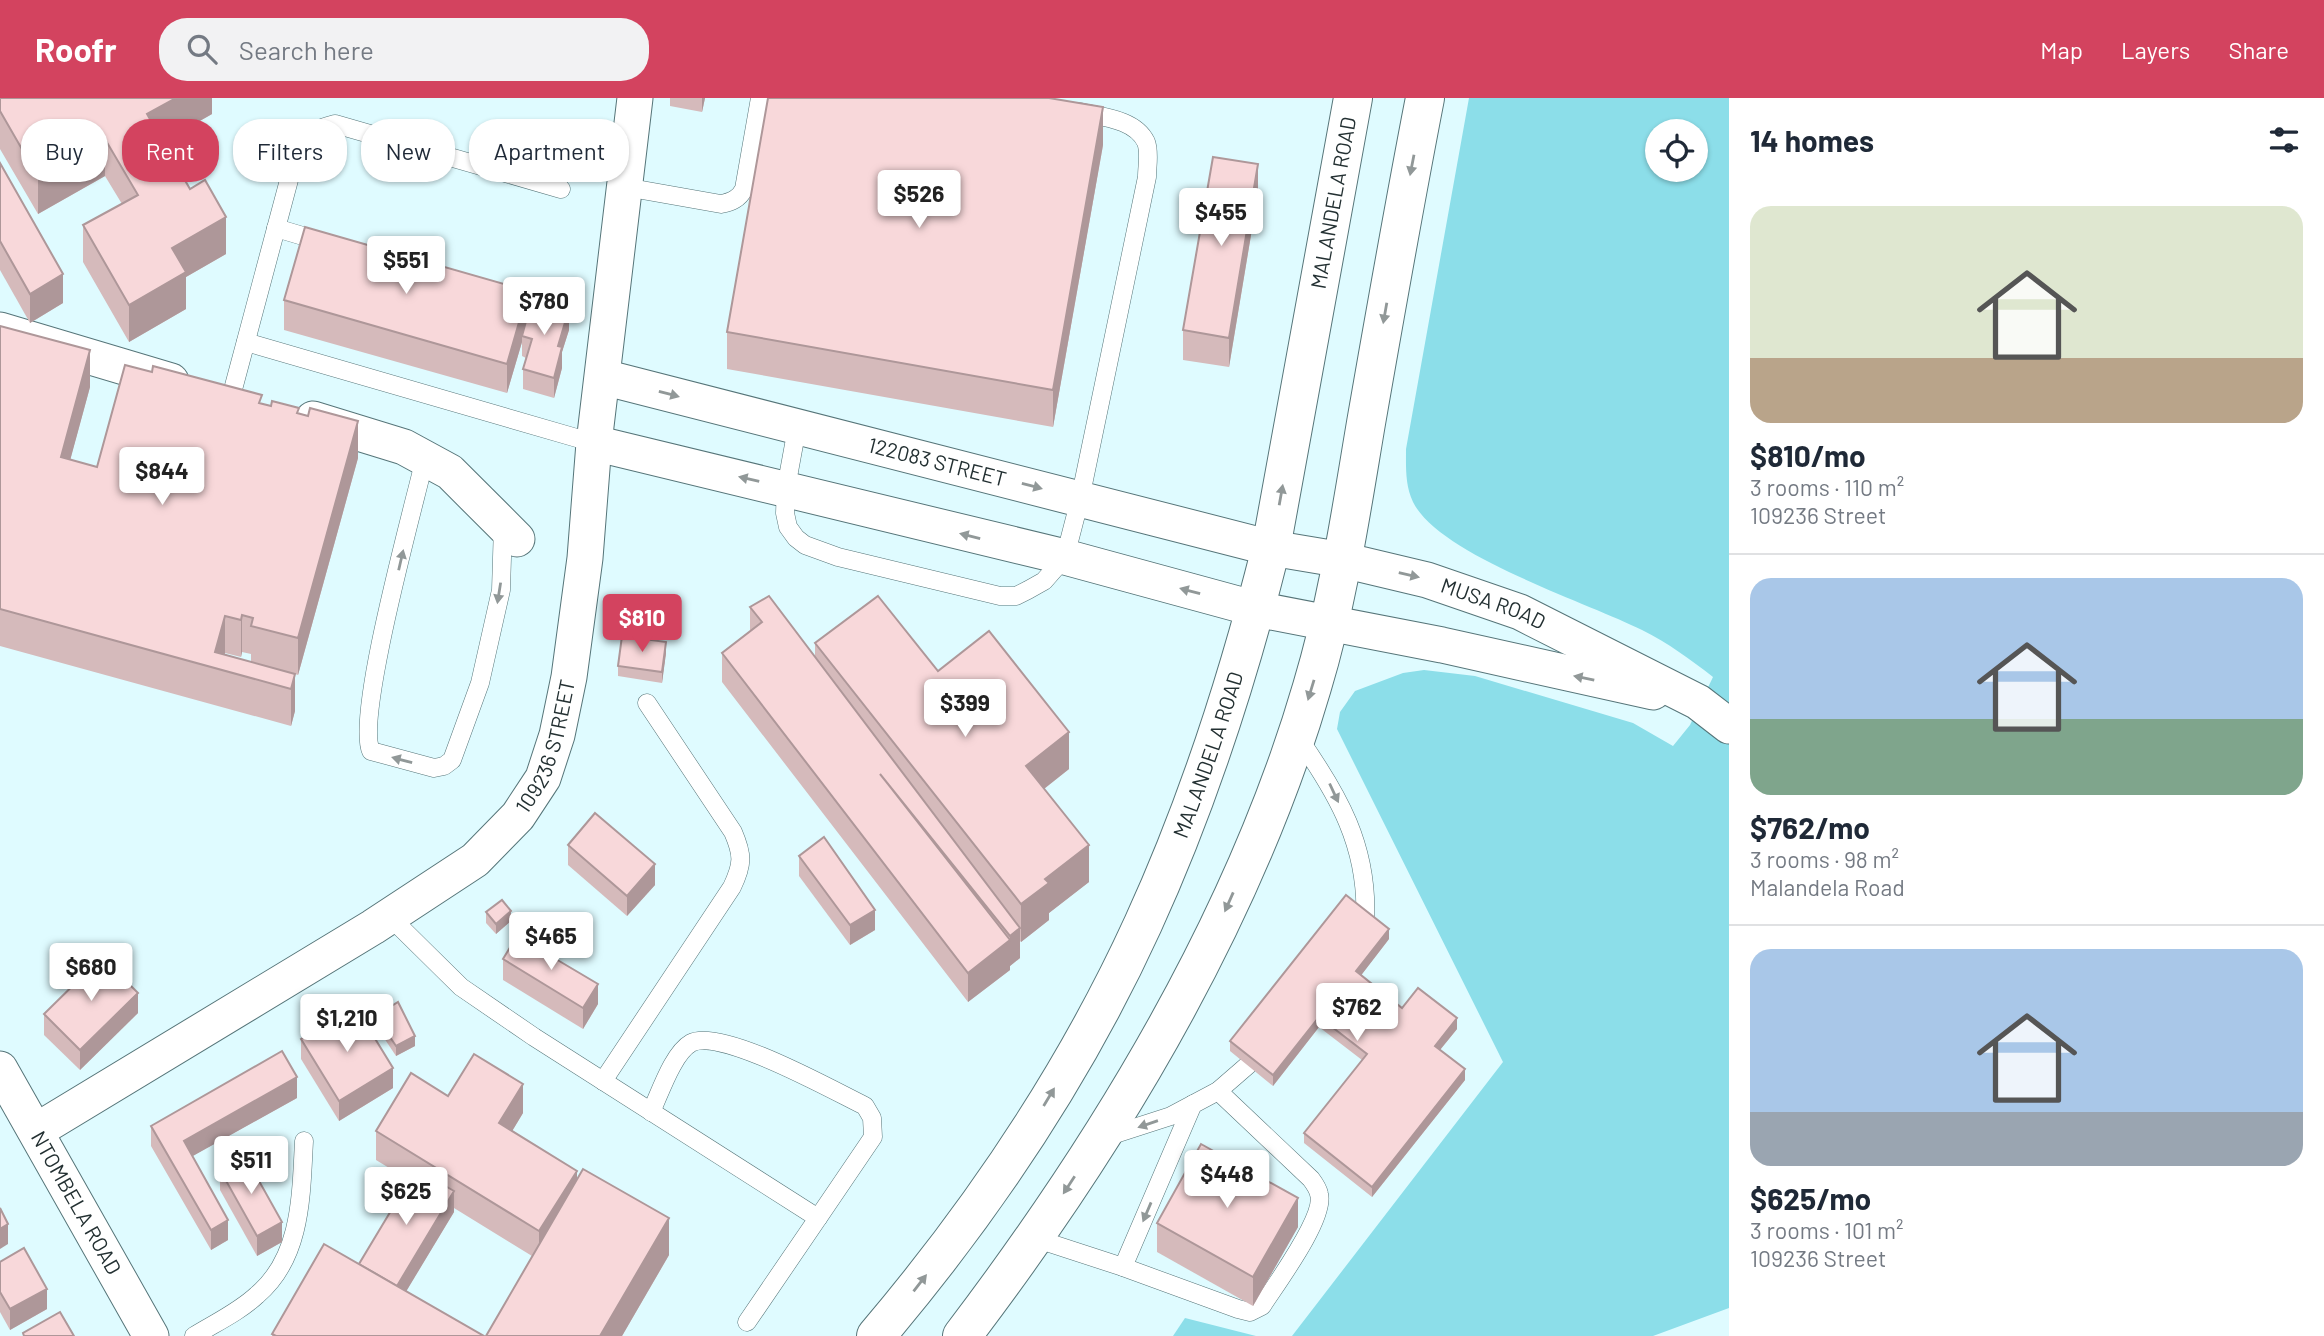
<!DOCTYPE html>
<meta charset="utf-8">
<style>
:root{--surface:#fff;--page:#f2f2f3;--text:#1f2937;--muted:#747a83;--line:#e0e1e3;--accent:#d3435f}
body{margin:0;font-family:Barlow,sans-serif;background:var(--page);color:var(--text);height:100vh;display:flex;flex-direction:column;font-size:26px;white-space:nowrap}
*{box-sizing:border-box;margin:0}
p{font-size:23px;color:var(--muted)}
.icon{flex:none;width:38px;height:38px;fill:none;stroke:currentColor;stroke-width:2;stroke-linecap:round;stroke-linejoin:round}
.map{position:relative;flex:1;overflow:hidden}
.sheet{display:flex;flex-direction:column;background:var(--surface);width:595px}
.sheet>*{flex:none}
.top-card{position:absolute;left:21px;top:21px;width:665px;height:63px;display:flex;gap:14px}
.tools{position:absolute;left:1645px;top:21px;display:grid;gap:14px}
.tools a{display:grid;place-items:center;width:63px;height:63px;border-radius:50%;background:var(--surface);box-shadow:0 2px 5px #0004;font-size:35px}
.price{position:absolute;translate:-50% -60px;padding:0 16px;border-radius:7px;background:#fff;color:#222;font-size:23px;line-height:46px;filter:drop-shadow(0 2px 4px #0008)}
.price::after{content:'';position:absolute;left:50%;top:42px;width:21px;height:16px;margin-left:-10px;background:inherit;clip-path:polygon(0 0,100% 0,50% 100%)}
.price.active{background:var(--accent);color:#fff}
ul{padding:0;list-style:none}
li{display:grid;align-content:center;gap:14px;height:371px;padding:0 21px}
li+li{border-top:2px solid var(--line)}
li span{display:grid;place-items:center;height:217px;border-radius:21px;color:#555}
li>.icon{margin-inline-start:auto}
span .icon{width:126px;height:126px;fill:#fffc;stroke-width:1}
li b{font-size:30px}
h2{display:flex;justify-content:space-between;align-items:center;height:84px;padding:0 21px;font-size:30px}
.tag{padding:0 24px;border-radius:28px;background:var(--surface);box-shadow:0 2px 5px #0004;font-size:24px;line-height:63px}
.tag.active{background:var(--accent);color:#fff}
header{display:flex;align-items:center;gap:42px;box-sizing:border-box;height:98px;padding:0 35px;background:var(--accent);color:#fff}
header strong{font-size:33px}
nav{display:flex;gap:38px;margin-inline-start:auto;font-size:24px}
.search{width:490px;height:63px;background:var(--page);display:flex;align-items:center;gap:18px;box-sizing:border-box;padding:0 24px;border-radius:28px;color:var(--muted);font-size:26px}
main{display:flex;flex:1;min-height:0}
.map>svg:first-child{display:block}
.green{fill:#8cdee9;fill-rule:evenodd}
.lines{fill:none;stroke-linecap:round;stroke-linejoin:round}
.service-casing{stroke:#567579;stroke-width:19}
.minor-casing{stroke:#567579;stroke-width:37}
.secondary-casing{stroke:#567579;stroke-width:40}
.service{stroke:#fff;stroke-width:18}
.minor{stroke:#fff;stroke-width:35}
.secondary{stroke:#fff;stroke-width:38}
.wall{fill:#d5babb;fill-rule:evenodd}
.shaded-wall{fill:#ae9799}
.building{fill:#f8d8da;stroke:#ae9799;stroke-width:2}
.oneway{fill:#919898}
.labels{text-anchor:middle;stroke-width:6;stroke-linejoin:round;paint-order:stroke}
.street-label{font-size:21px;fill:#233032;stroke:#fff}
</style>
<header>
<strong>Roofr</strong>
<div class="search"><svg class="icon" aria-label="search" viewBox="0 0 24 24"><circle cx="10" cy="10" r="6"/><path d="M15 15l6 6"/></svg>Search here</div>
<nav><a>Map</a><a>Layers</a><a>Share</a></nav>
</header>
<main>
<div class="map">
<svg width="1729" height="1238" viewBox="0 0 1729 1238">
<rect width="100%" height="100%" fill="#dffbff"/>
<!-- green -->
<g class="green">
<path d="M1469 0H1729V1210L1653 1238H1292L1503 964 1337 631 1340 614 1355 593 1403 575 1424 572 1475 578 1633 625 1673 648 1690 627 1713 579C1690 561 1668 545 1642 532 1586 504 1439 457 1413 404 1405 387 1406 369 1406 351ZM1657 33H1696V72H1657Z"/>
<path d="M1185 1220 1256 1238H1173Z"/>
</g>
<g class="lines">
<!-- service casing -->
<g class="service-casing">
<g id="service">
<path d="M625 89 721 106C731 104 739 101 744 91L760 0"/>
<path d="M276 130 323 144"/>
<path d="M246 244 594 345"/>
<path d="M231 299 297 52C307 35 316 31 335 26L561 91"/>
<path d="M797 330 786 390 785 415 788 429 796 440 805 447 838 459 1000 498H1016L1028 492 1044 483 1065 459 1080 401 1147 79C1147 68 1150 54 1146 44 1135 21 1102 19 1080 14"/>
<path d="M425 360C414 408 355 619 371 653L434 670 444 668 452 662 480 585 501 492 503 427"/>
<path d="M1297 638C1338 696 1369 749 1365 823"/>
<path d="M390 819 461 889 534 939 818 1120 747 1224"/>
<path d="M603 983 732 789C743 766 743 757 733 734L647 605"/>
<path d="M651 1014C660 995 673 955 691 945 720 929 834 993 865 1008L872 1020 873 1039 818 1120"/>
<path d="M1106 1039 1171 1018 1218 993 1248 967"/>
<path d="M1034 1140 1123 1169 1238 1211 1250 1214 1262 1208C1276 1186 1326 1119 1319 1096 1318 1091 1314 1085 1311 1081L1218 993"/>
<path d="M1123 1169 1193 1006"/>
<path d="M194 1238C215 1225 239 1214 257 1197 302 1159 301 1097 304 1043"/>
</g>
</g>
<!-- minor casing -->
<g class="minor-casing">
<g id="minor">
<path d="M0 232 171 283"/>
<path id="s1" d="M603 279 1271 450 1343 462 1427 482 1520 514 1698 604 1729 628"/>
<path d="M313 321 404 349 450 374 517 441"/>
<path d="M594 345 1065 459 1256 511 1442 547 1653 594"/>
<path id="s2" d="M0 971 151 1238"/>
<path id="s3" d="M36 1033 373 829 475 762 518 718 543 680 557 637 569 579 585 460 594 345 635 0"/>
</g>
</g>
<!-- secondary casing -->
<g class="secondary-casing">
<g id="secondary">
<path id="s4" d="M876 1238C982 1113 1075 975 1143 826 1198 706 1239 578 1271 450L1353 0"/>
<path d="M962 1238C1108 1046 1244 822 1312 589 1338 503 1351 414 1366 325 1385 216 1404 108 1425 0"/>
</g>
</g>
<!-- service -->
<use href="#service" class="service"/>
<!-- minor -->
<use href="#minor" class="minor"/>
<!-- secondary -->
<use href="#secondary" class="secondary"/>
</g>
<!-- wall -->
<g class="wall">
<path d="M0 0H212V16L163 44 226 156 186 179V211L129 244 83 164V127L122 106 105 78 38 116 0 51Z"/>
<path d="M670 0H705L702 14 670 8Z"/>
<path d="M1103 47 1053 329 727 271V234Z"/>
<path d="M0 65 63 205 30 225 0 172Z"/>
<path d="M1258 95 1229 269 1183 262V232Z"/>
<path d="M284 202 528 216 569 232 562 254V270L554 300 523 291V271L526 260 522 258V244L507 295 284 232Z"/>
<path d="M0 228 90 289 70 362 97 369 262 306 299 316 358 360 298 577 295 576V613L291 628 0 548ZM242 554 251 556V564L224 556 225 555 241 559Z"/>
<path d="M750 509 815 559V545L938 573 1069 671 1044 691 1089 784 1049 815V822L1021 844 1020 843V860L1010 868V872L968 904 722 584V555L750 533Z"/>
<path d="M666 555 662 585 618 578V568Z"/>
<path d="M568 747 655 787 627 818 568 767Z"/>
<path d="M799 758 875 832 850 847 799 778Z"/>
<path d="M486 814 511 823 496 836 486 825Z"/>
<path d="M1389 841 1361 877 1402 910 1457 931 1440 952 1465 982 1372 1099 1304 1045V1035L1362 962 1319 929 1273 988 1230 953V943Z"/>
<path d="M503 861 598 906 583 931 503 882Z"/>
<path d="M138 915 80 972 44 937V916Z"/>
<path d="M376 918 415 948 396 958 376 928Z"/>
<path d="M301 941 393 990 339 1023 301 961Z"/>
<path d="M448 998 523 1015 512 1033 577 1082 669 1157 622 1238H486L532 1158 454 1110V1114L406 1193 484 1238H272V1236L359 1166 409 1082 376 1062V1033Z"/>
<path d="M297 1000 192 1058 228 1142 211 1152 151 1048V1028Z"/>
<path d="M220 1072 282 1144 257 1158 220 1092Z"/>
<path d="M1157 1125 1298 1129 1253 1208 1157 1154Z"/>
<path d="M0 1164 47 1211 10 1232 0 1214Z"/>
</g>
<!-- shaded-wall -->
<g class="shaded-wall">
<path d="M176 0H212V16L147 53V16Z"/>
<path d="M702 0H705L702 14Z"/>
<path d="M1103 9V47L1053 329V292Z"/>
<path d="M105 41V78L38 116V79Z"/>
<path d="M1258 66V95L1229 269V240Z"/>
<path d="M226 119V156L186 179V211L129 244V207L172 150Z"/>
<path d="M63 176V205L30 225V196Z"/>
<path d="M528 193V222L522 238V244L507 295V266Z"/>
<path d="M569 211V232L562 254V270L554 300V280L558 248Z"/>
<path d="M90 252V289L61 396V359Z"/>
<path d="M358 323V360L298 577V540Z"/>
<path d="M242 517V554L241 559V522Z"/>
<path d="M225 518V555L220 571 215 554Z"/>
<path d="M666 544V555L662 585V574Z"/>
<path d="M295 576V613L291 628V591Z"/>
<path d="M1069 634V671L1026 705V668Z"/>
<path d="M1089 747V784L1049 815V822L1021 844V806L1045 781Z"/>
<path d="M655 766V787L627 818V798Z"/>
<path d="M875 812V832L850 847V827Z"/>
<path d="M511 813V823L496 836V826Z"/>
<path d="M1020 830V860L1010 868V872L968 904V875L1010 842V838Z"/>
<path d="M1389 831V841L1356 884V873Z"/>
<path d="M598 886V906L583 931V910Z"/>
<path d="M138 895V915L80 972V952Z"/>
<path d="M1319 919V929L1273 988V977Z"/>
<path d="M1457 920V931L1435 958V948Z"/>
<path d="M415 938V948L396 958V948Z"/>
<path d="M393 970V990L339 1023V1003Z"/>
<path d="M1465 971V982L1372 1099V1089Z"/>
<path d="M297 979V1000L184 1063V1043Z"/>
<path d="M523 986V1015L499 1055V1025Z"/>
<path d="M577 1073V1102L539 1163V1133Z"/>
<path d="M454 1093V1114L395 1212V1192Z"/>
<path d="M1298 1100V1129L1253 1208V1179Z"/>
<path d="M669 1120V1157L622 1238H600Z"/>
<path d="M228 1122V1142L211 1152V1132Z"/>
<path d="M282 1124V1144L257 1158V1138Z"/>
<path d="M8 1126V1146L0 1151V1131Z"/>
<path d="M47 1191V1211L10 1232V1211Z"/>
</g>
<!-- building -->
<g class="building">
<path d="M0 0H176L147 16 190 91 205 82 226 119 172 150 186 174 129 207 83 127 138 97 105 41 38 79 0 13Z"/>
<path d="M768 0H1049L1103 9 1053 292 727 234Z"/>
<path d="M1213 59 1258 66 1229 240 1183 232Z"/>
<path d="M0 65 63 176 30 196 0 143Z"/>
<path d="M305 129 528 193 507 266 284 202Z"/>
<path d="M532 201 569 211 558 248 562 249 554 280 523 271 532 241 522 238Z"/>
<path d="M0 228 90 252 61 359 97 369 125 267 152 274 153 268 262 297 259 305 271 308 272 303 299 310 297 315 308 318 310 310 358 323 298 540 251 528 253 520 242 517 241 522 225 518 215 554 295 576 291 591 0 511Z"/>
<path d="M769 498 1020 830 1010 838 880 676 1010 842 968 875 722 555 762 524 750 509Z"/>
<path d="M878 498 938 573 989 533 1069 634 1026 668 1089 747 1045 781 1049 785 1021 806 815 545Z"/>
<path d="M622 538 666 544 662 574 618 568Z"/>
<path d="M595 715 655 766 627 798 568 747Z"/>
<path d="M824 739 875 812 850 827 799 758Z"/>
<path d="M1346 797 1389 831 1356 873 1402 910 1418 890 1457 920 1435 948 1465 971 1372 1089 1304 1035 1367 956 1319 919 1273 977 1230 943Z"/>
<path d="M502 802 511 813 496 826 486 814Z"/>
<path d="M515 841 520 844 522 841 598 886 583 910 503 861Z"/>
<path d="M102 859 138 895 80 952 44 916Z"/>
<path d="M398 904 415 938 396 948 376 918Z"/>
<path d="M355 908 393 970 339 1003 301 941Z"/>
<path d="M282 953 297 979 184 1043 228 1122 211 1132 151 1028Z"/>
<path d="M474 956 523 986 499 1025 577 1073 539 1133 376 1033 411 975 448 998Z"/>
<path d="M1201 1046 1298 1100 1253 1179 1157 1125Z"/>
<path d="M245 1058 282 1124 257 1138 220 1072Z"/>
<path d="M416 1071 454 1093 397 1188 359 1166Z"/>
<path d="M583 1071 669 1120 600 1238H486Z"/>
<path d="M0 1110 8 1126 0 1131Z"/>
<path d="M324 1146 484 1238H276L272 1236Z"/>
<path d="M24 1150 47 1191 10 1211 0 1194V1164Z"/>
<path d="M60 1214 74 1238H24L23 1235Z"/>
</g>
<!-- one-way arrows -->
<defs><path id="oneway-solid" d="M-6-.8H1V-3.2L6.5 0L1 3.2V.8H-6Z" transform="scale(1.75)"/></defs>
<g class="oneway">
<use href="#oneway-solid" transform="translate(1412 67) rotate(101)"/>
<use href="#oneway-solid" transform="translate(1385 215) rotate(100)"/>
<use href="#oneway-solid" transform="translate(669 296) rotate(15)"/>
<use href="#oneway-solid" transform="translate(749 381) rotate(-167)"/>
<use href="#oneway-solid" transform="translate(1032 388) rotate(15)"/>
<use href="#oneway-solid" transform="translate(1281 397) rotate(-80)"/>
<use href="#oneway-solid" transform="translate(970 438) rotate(-166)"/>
<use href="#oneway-solid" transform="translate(401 462) rotate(-77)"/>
<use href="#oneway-solid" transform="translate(1409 477) rotate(13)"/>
<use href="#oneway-solid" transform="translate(1190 493) rotate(-165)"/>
<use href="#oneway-solid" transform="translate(499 495) rotate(99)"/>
<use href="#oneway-solid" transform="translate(1584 580) rotate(-168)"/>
<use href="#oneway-solid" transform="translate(1311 592) rotate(107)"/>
<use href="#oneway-solid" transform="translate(402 662) rotate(-165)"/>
<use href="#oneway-solid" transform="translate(1334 695) rotate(65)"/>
<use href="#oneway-solid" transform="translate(1229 804) rotate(114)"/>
<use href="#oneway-solid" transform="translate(1049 999) rotate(-59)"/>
<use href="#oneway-solid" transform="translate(1148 1026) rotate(161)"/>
<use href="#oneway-solid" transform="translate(1069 1087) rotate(123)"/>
<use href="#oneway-solid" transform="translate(1147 1114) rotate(113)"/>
<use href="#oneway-solid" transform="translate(920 1185) rotate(-52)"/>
</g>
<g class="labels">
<!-- street labels -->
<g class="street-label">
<text dy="7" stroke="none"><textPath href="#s4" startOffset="1241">MALANDELA ROAD</textPath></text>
<text dy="7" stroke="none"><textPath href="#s1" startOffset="345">122083 STREET</textPath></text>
<text dy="7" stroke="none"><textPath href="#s1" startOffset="919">MUSA ROAD</textPath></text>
<text dy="7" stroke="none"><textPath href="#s3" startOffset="654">109236 STREET</textPath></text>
<text dy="7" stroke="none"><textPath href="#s4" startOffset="674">MALANDELA ROAD</textPath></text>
<text dy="7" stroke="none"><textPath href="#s2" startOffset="154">NTOMBELA ROAD</textPath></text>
</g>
</g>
</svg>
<div class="tools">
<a><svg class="icon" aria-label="locate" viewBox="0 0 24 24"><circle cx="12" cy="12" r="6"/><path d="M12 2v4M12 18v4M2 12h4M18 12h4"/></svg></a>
</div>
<b class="price" style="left:919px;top:132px">$526</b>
<b class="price" style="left:1221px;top:150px">$455</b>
<b class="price" style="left:406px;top:198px">$551</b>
<b class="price" style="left:544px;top:239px">$780</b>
<b class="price" style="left:162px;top:409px">$844</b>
<b class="price active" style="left:642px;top:556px">$810</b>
<b class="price" style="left:965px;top:641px">$399</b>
<b class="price" style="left:551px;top:874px">$465</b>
<b class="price" style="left:91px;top:905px">$680</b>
<b class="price" style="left:1357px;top:945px">$762</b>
<b class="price" style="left:347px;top:956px">$1,210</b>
<b class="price" style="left:251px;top:1098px">$511</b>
<b class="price" style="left:1227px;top:1112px">$448</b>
<b class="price" style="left:406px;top:1129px">$625</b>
<div class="top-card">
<a class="tag">Buy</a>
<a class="tag active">Rent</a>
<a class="tag">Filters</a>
<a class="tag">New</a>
<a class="tag">Apartment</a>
</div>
</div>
<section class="sheet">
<h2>14 homes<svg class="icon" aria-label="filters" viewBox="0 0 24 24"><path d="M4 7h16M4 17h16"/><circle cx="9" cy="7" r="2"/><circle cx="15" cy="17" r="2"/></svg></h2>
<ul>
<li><span style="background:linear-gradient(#dfe7d0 70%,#b9a48a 0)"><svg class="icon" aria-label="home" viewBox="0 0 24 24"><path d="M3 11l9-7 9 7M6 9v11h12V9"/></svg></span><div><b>$810/mo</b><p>3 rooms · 110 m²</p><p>109236 Street</p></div></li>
<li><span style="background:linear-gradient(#a9c7e8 65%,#7fa58c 0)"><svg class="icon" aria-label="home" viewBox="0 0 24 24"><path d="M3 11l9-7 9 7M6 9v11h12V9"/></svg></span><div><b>$762/mo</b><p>3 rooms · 98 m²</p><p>Malandela Road</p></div></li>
<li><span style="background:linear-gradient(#a9c7e8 75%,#9aa5b1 0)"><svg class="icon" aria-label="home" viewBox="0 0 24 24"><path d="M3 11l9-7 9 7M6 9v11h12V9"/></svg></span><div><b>$625/mo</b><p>3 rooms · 101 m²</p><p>109236 Street</p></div></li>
</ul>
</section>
</main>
